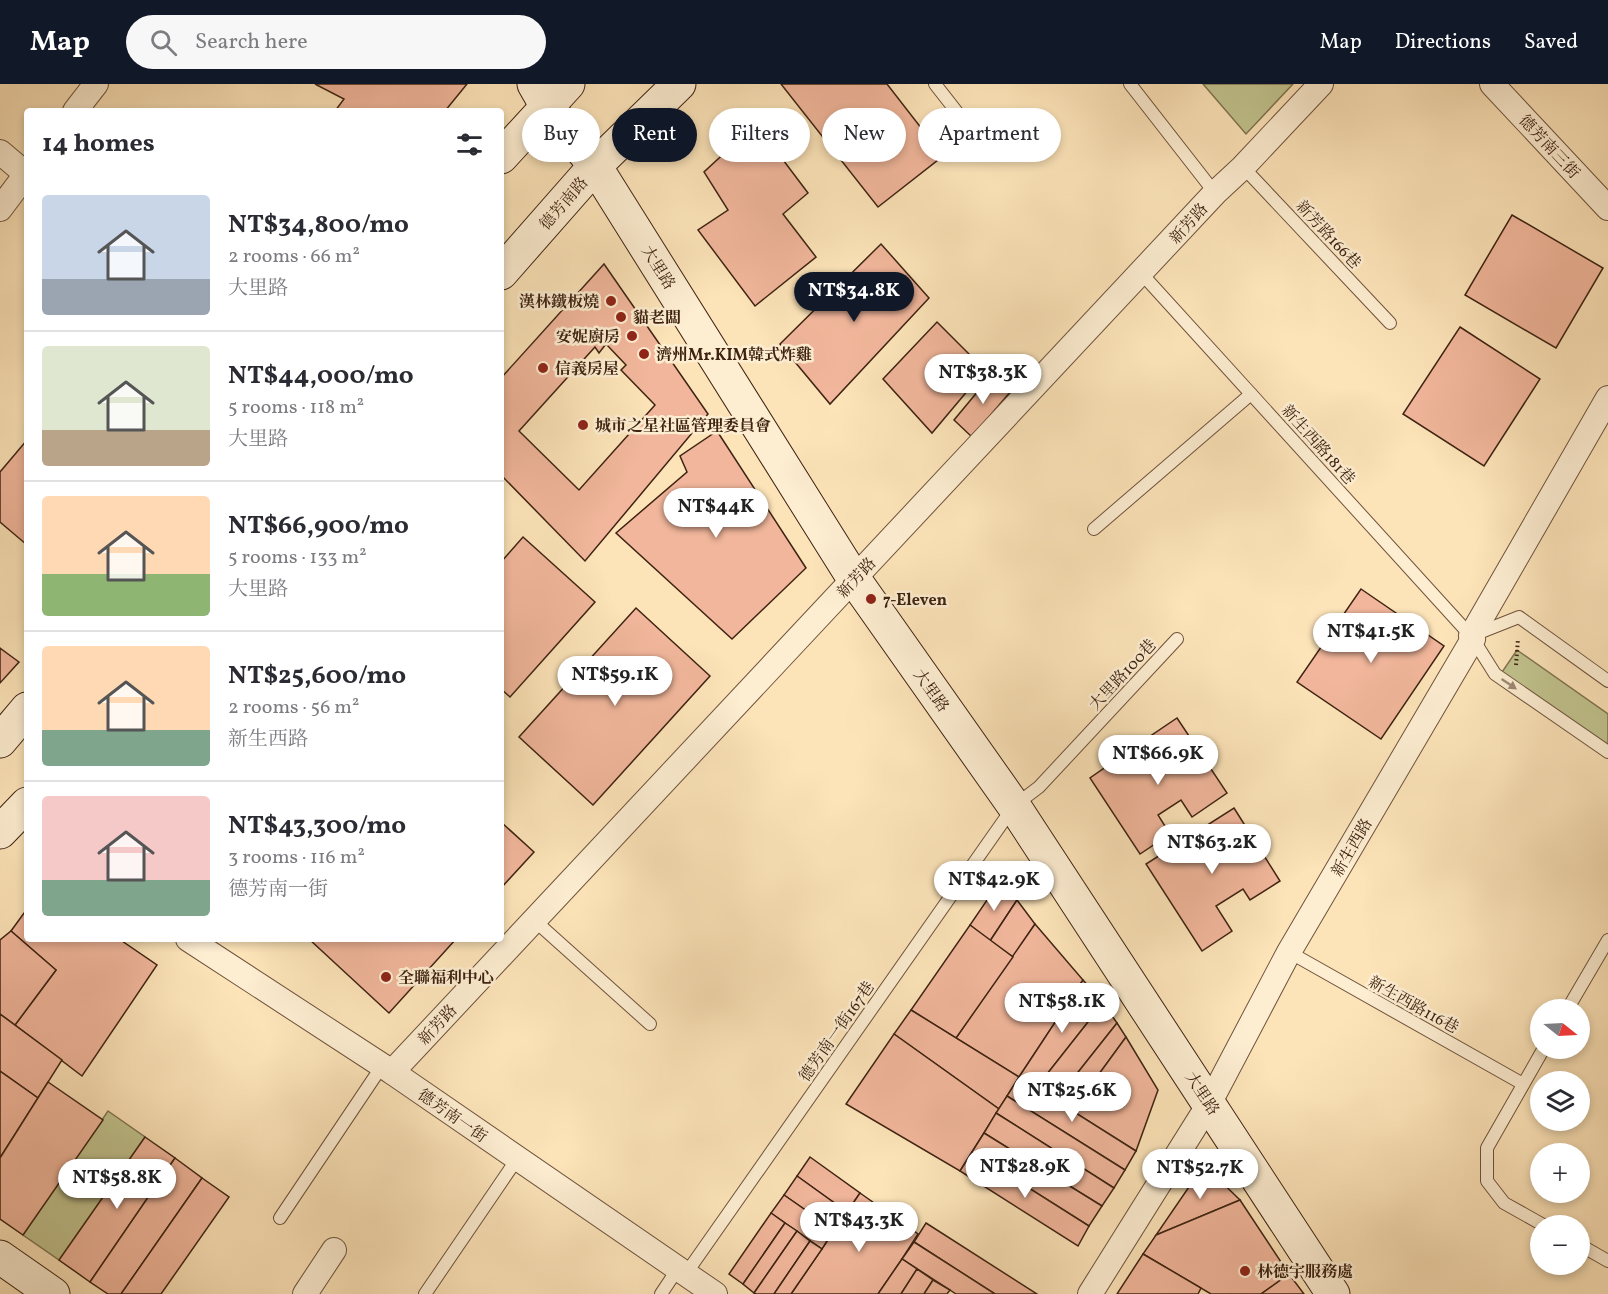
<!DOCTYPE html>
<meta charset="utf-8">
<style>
:root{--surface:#fff;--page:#f7f7f7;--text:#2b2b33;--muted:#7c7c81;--line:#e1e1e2;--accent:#111827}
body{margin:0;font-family:Vollkorn,"Noto Serif TC",serif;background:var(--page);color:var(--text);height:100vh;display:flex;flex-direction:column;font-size:22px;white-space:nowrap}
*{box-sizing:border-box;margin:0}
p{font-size:20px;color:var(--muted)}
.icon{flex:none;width:33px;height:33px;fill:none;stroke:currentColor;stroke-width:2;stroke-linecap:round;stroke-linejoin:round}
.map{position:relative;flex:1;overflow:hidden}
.panel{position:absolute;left:24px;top:24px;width:480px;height:834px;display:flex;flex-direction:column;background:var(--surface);border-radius:6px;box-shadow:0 3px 9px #0003}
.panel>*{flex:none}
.banner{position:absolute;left:522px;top:24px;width:570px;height:54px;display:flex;gap:12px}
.needle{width:39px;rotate:108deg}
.fabs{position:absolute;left:1530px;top:915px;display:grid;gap:12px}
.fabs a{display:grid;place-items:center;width:60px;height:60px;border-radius:50%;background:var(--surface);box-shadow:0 3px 9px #0003;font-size:30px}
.price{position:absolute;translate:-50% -51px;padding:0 14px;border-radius:21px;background:#fff;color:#222;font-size:20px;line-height:39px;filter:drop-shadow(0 2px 3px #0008)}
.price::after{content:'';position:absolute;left:50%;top:36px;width:18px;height:14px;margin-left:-9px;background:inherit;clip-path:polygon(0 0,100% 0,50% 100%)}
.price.current{background:var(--accent);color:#fff}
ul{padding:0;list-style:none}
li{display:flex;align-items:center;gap:18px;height:150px;padding:0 18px}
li+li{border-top:2px solid var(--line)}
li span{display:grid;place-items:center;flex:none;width:168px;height:120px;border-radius:6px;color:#555}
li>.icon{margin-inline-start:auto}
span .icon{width:72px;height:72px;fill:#fffc;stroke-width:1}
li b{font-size:26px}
h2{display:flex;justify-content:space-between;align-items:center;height:72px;padding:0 18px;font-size:26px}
.pill{padding:0 21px;border-radius:27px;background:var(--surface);box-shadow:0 3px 9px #0003;font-size:21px;line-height:54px}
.pill.current{background:var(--accent);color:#fff}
header{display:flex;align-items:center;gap:36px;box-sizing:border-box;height:84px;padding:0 30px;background:var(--accent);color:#fff}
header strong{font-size:28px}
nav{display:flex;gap:33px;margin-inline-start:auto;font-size:21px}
.search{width:420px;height:54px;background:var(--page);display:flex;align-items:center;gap:15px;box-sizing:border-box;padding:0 21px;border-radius:33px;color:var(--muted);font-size:22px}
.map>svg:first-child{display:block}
.green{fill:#c1c38e;stroke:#807350;stroke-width:1.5}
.building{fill:#f1b69b;stroke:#3e2312;stroke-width:1.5;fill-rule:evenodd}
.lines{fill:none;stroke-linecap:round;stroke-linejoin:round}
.lane-casing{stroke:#6e533c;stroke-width:14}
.street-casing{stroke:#6e533c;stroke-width:26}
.secondary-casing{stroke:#3e2312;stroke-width:35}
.path{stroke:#3e2312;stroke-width:4;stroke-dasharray:1.5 3;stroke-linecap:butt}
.lane{stroke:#fdedd1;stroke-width:12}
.street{stroke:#fdedd1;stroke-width:24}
.secondary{stroke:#fdedd1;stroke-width:33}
.oneway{fill:#9e8872}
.poi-dot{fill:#8f2418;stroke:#fdedd1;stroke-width:2}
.labels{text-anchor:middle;stroke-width:5;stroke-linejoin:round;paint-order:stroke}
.street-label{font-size:16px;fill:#3e2312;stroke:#fdedd1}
.poi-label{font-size:16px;font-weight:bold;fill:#3e2312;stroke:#fdedd1;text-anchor:start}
</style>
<header>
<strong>Map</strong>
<div class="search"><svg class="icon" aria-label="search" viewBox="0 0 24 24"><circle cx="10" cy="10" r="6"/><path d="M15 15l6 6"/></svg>Search here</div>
<nav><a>Map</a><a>Directions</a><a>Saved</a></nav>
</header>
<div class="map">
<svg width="1608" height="1210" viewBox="0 0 1608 1210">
<rect width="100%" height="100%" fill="#fce3b8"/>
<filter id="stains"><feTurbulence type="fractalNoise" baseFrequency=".00333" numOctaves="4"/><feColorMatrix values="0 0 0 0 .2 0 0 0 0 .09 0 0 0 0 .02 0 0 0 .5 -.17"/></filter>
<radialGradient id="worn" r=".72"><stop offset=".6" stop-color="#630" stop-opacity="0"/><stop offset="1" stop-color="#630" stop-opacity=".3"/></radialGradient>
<!-- green -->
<g class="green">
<path d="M1203 0H1293L1246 50Z"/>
<path d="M1517 566 1608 630V666L1500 591Z"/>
<path d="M108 1027 145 1053 59 1176 23 1151Z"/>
</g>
<!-- building -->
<g class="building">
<path d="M315 0H467L445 27H335L344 15Z"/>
<path d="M781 0H887L943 72 878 123Z"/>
<path d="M756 40 808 109 783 130 816 173 755 222 698 146 728 126 704 88Z"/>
<path d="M1512 131 1603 184 1556 264 1465 211Z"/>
<path d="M881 160 929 214 830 320 780 260Z"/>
<path d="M604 180 708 330 585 477 501 391V294ZM606 260 626 281 621 286 655 321 579 406 519 347 595 263 599 269Z"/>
<path d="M937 238 985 286 932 349 883 295Z"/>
<path d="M1460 243 1540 295 1484 382 1403 330Z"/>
<path d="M994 288 1011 307 972 353 954 336Z"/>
<path d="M717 347 806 484 732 555 616 449 687 388 680 372Z"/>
<path d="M27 356V461L0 438V388Z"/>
<path d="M523 453 595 518 510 613 501 605V478Z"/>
<path d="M1361 505 1444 562 1381 655 1297 598Z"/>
<path d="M636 524 710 592 593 721 519 653Z"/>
<path d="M0 564 19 578 0 599Z"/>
<path d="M1177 634 1227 709 1192 733 1181 716 1158 731 1170 750 1140 770 1090 694 1120 673 1128 685 1157 665 1149 653Z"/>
<path d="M1234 724 1280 797 1250 816 1243 805 1216 822 1232 847 1202 867 1146 780Z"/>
<path d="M501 738 534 768 501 804Z"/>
<path d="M1000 797 1017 816 990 857 970 841Z"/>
<path d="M1017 816 1035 840 1013 873 990 857Z"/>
<path d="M27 825V855H119L157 881 82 992 15 941 56 886 11 847Z"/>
<path d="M1035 840 1083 896 1019 993 956 954Z"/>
<path d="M970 841 1013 873 956 954 911 926Z"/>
<path d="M11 847 56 886 15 941 0 930V856Z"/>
<path d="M309 855H456L389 929Z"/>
<path d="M1083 896 1103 919 1036 1004 1019 993Z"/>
<path d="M1103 919 1117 939 1056 1016 1036 1004Z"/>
<path d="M911 926 1019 993 999 1025 894 950Z"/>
<path d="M0 930 62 976 38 1014 0 987Z"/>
<path d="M1117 939 1126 953 1072 1027 1056 1016Z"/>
<path d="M894 950 999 1025 960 1087 846 1020Z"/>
<path d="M1126 953 1158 1006 1136 1067 1072 1027Z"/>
<path d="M0 987 38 1014 0 1074Z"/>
<path d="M1019 993 1136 1067 1125 1086 1007 1012Z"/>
<path d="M48 998 103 1036 23 1151 0 1135V1074Z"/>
<path d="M1007 1012 1125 1086 1114 1104 996 1029Z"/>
<path d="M996 1029 1114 1104 1102 1122 984 1049Z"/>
<path d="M984 1049 1102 1122 1089 1142 972 1068Z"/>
<path d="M145 1053 175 1074 90 1198 59 1176Z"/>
<path d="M972 1068 1089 1142 1078 1162 960 1087Z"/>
<path d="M810 1073 860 1109 847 1128 797 1092Z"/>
<path d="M175 1074 202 1094 121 1210H108L90 1198Z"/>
<path d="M1204 1081 1240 1116 1156 1151Z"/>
<path d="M797 1092 847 1128 834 1146 784 1111Z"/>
<path d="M202 1094 229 1113 161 1210H121Z"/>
<path d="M860 1109 918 1150 902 1175 878 1210H791Z"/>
<path d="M784 1111 834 1146 822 1165 771 1129Z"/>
<path d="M1240 1116 1289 1190 1261 1210H1211L1143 1170 1156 1151Z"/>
<path d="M771 1129 785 1139 743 1200 729 1190Z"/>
<path d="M785 1139 797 1147 754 1209 743 1200Z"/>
<path d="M926 1139 1037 1210H995L914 1158Z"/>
<path d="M797 1147 810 1157 774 1210H756L754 1209Z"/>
<path d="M810 1157 822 1165 791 1210H774Z"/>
<path d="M914 1158 995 1210H956L950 1206 902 1175Z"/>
<path d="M1143 1170 1201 1204 1198 1210H1117Z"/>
<path d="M902 1175 917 1185 901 1210H878Z"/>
<path d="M917 1185 933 1196 924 1210H901Z"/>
<path d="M1289 1190 1304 1210H1261Z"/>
<path d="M933 1196 950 1206 947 1210H924Z"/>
</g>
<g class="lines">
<!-- lane casing -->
<g class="lane-casing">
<g id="lane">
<path d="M935 0 974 50"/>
<path d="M1130 0 1215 109"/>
<path d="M1243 83 1390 239"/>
<path d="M1142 190 1471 552 1519 533 1608 597"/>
<path d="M1094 445 1251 310"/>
<path d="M1473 555 1495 590 1608 668"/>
<path d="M534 836 650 940"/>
<path d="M1289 868 1523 1000"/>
<path d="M1567 926 1608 856"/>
<path d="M1544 964 1487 1064V1097L1504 1119 1545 1142"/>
<path d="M280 1134 382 982"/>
<path d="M1580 1161 1608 1177"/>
<path d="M685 1191 1014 722 1039 703 1177 555"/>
<path d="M425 1210 517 1075"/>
<path d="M661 1210 677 1186"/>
</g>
</g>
<!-- street casing -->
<g class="street-casing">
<g id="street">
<path d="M1492 0 1608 124"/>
<path d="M75 27 96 0"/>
<path d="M0 68 26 90"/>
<path d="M0 125 27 89"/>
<path d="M188 855 392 988 715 1210"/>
<path d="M392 988 1215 109 1243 83 1321 0"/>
<path d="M305 1210 334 1166"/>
<path d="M1090 1210 1209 1020 1289 868 1473 555 1471 552 1608 314"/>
</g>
</g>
<!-- secondary casing -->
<g class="secondary-casing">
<g id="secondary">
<path d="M534 0 546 21 595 82 854 495 1014 722 1333 1210"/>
<path d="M501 73 568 0"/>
<path d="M501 189 595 82 679 0"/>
<path d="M0 657 27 625"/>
<path d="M0 748 27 720"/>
<path d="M0 1173 53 1210"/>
</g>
</g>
<!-- path -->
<path class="path" d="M1516 581 1518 555"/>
<!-- lane -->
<use href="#lane" class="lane"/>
<!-- street -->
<use href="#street" class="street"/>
<!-- secondary -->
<use href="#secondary" class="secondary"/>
</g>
<!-- one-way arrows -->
<defs><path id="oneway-solid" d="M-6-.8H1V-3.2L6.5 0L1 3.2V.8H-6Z" transform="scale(1.5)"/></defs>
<use class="oneway" href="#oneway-solid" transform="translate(1509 600) rotate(34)"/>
<!-- markers -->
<g class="poi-dot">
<circle cx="611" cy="217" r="6"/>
<circle cx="621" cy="233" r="6"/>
<circle cx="632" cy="252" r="6"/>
<circle cx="644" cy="270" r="6"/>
<circle cx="543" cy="284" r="6"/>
<circle cx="583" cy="341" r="6"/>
<circle cx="871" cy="515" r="6"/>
<circle cx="386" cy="893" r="6"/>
<circle cx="1245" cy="1187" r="6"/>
</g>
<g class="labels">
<!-- street labels -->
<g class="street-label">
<text transform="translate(1550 62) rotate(47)" y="6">德芳南三街</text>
<text transform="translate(563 119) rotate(-49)" y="6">德芳南路</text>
<text transform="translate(1188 139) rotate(-48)" y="6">新芳路</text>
<text transform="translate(1329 150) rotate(47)" y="6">新芳路166巷</text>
<text transform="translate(659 183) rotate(58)" y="6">大里路</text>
<text transform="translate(1319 360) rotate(48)" y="6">新生西路181巷</text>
<text transform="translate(856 493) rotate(-47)" y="6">新芳路</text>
<text transform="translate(1122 590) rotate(-47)" y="6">大里路100巷</text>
<text transform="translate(932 606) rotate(55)" y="6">大里路</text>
<text transform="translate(1351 763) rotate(-60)" y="6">新生西路</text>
<text transform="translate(1414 920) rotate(29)" y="6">新生西路116巷</text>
<text transform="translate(437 940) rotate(-47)" y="6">新芳路</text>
<text transform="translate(836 947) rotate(-55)" y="6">德芳南一街167巷</text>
<text transform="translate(1203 1009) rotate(57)" y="6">大里路</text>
<text transform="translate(453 1031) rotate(35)" y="6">德芳南一街</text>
</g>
<!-- poi labels -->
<g class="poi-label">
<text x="599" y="223" text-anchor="end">漢林鐵板燒</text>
<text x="633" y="239">貓老闆</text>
<text x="620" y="258" text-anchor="end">安妮廚房</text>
<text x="656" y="276">濟州Mr.KIM韓式炸雞</text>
<text x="555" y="290">信義房屋</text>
<text x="595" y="347">城市之星社區管理委員會</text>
<text x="883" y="521">7-Eleven</text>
<text x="398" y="899">全聯福利中心</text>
<text x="1257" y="1193">林德宇服務處</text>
</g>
</g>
<rect width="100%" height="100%" filter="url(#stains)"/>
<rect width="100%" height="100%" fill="url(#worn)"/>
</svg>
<div class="fabs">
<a><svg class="needle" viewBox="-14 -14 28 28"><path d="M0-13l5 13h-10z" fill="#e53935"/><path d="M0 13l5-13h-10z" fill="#7c7c81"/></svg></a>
<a><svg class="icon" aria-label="layers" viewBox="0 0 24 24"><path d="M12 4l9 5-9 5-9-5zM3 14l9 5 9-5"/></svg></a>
<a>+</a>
<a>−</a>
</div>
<b class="price current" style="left:854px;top:239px">NT$34.8K</b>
<b class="price" style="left:983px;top:321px">NT$38.3K</b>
<b class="price" style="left:716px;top:455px">NT$44K</b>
<b class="price" style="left:1371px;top:580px">NT$41.5K</b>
<b class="price" style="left:615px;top:623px">NT$59.1K</b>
<b class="price" style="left:1158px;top:702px">NT$66.9K</b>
<b class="price" style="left:1212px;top:791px">NT$63.2K</b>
<b class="price" style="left:994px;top:828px">NT$42.9K</b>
<b class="price" style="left:1062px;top:950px">NT$58.1K</b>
<b class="price" style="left:1072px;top:1039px">NT$25.6K</b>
<b class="price" style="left:1025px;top:1115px">NT$28.9K</b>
<b class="price" style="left:1200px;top:1116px">NT$52.7K</b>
<b class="price" style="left:117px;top:1126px">NT$58.8K</b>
<b class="price" style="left:859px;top:1169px">NT$43.3K</b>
<div class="banner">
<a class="pill">Buy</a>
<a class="pill current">Rent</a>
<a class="pill">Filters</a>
<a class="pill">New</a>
<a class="pill">Apartment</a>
</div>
<section class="panel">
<h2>14 homes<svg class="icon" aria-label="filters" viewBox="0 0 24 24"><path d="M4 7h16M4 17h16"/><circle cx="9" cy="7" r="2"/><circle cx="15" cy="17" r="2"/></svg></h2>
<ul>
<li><span style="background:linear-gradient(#c9d6e8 70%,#9aa5b1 0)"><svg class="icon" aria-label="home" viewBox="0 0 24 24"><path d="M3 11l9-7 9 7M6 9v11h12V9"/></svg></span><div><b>NT$34,800/mo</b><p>2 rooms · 66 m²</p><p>大里路</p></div></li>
<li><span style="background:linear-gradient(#dfe7d0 70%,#b9a48a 0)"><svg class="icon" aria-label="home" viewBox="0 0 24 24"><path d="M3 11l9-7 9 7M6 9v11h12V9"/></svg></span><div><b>NT$44,000/mo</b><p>5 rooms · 118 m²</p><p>大里路</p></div></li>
<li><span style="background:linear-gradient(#ffd9b3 65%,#8fb573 0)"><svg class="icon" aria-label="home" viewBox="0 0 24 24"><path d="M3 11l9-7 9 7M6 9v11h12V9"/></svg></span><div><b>NT$66,900/mo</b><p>5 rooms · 133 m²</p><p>大里路</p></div></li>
<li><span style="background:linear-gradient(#ffd9b3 70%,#7fa58c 0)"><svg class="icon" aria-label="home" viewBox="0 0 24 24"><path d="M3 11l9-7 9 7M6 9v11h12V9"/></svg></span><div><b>NT$25,600/mo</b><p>2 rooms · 56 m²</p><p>新生西路</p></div></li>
<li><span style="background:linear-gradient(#f6c9c9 70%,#7fa58c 0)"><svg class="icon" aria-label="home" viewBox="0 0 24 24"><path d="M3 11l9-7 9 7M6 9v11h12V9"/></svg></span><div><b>NT$43,300/mo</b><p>3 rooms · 116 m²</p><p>德芳南一街</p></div></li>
</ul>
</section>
</div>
